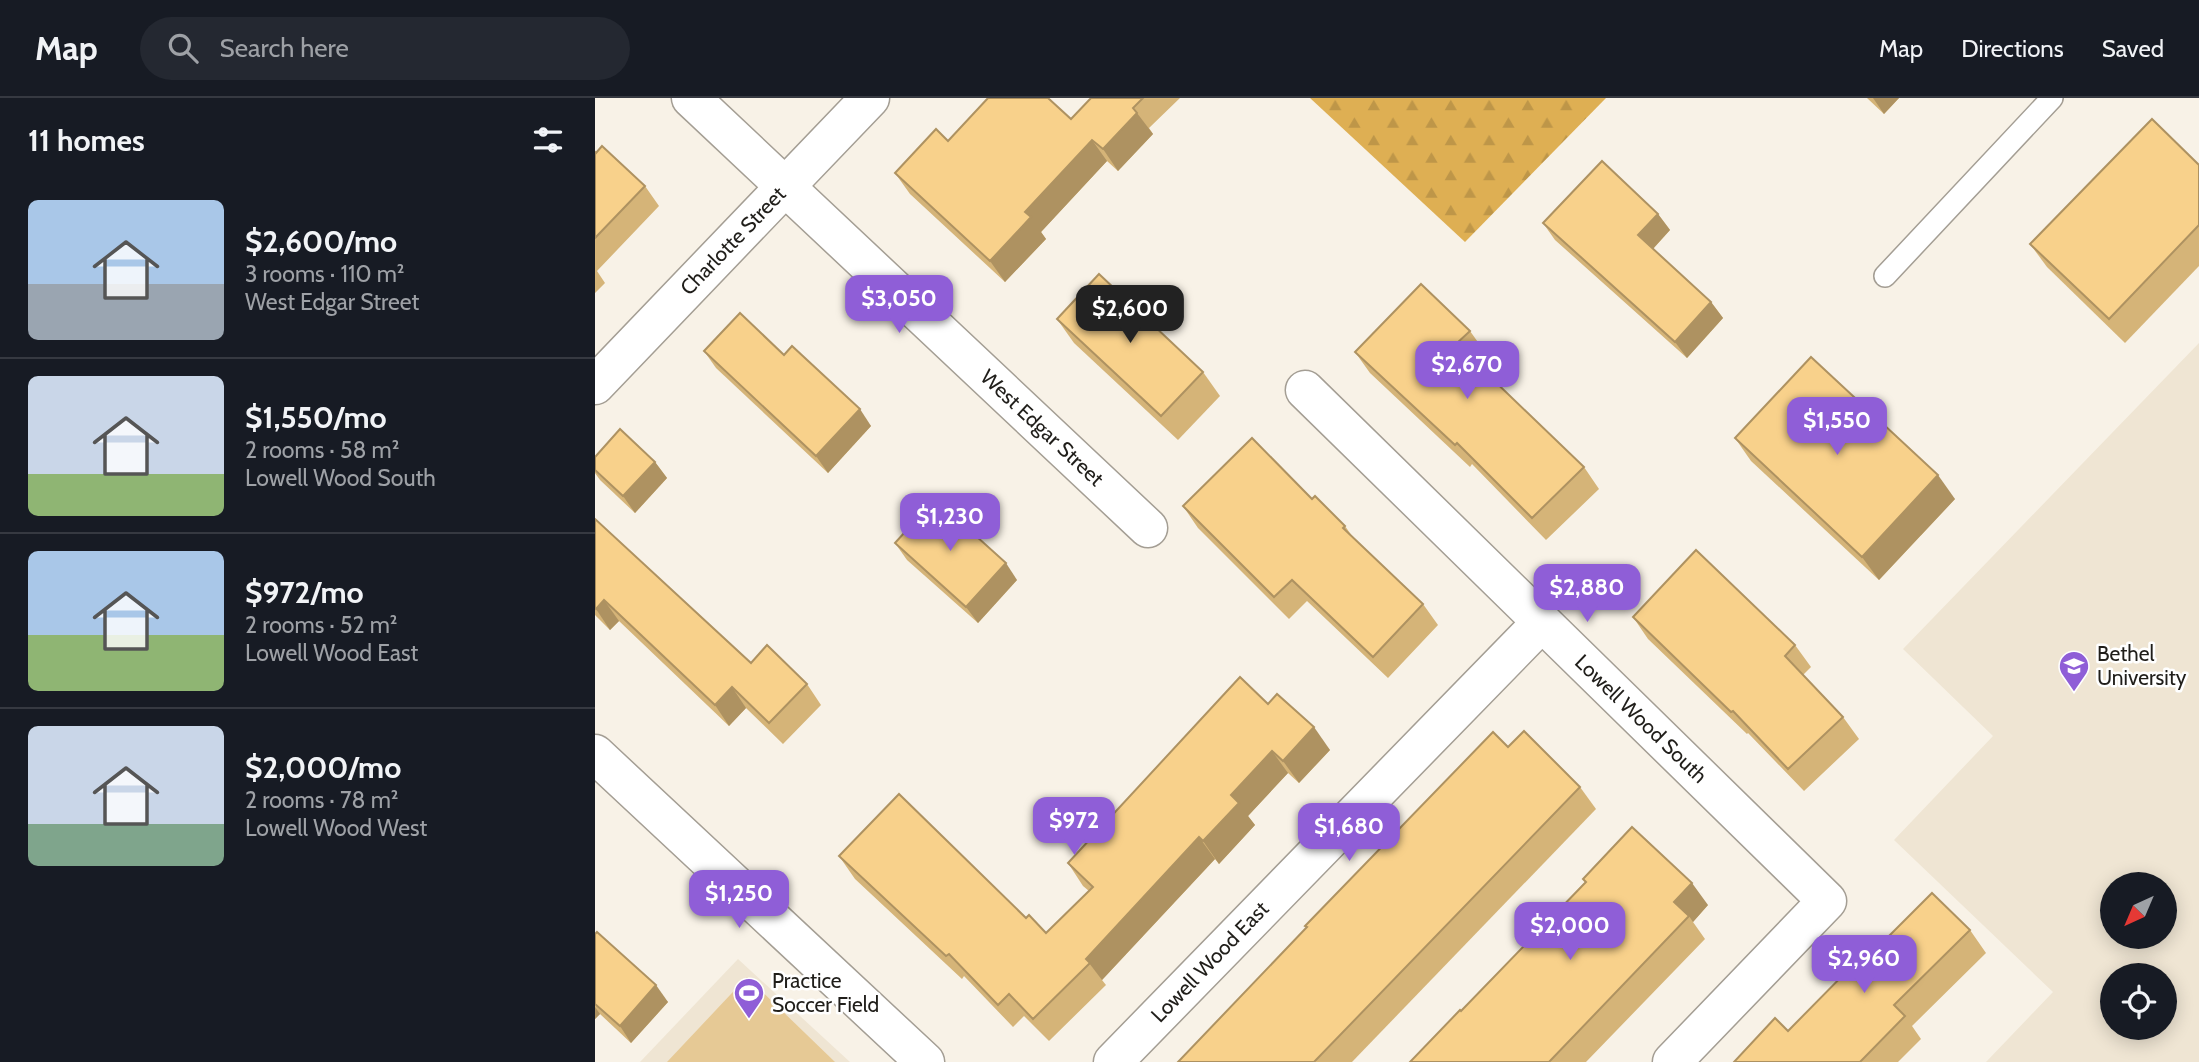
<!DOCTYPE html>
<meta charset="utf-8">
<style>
:root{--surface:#171b24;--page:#242831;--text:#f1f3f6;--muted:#9ea1a6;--line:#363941;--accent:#8f5ed7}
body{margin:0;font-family:Cabin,sans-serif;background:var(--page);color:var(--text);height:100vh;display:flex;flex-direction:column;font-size:26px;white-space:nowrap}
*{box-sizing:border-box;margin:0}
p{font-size:23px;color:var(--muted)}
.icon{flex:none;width:38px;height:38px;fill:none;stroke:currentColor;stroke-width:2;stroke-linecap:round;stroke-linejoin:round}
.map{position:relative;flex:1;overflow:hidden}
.panel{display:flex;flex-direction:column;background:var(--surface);width:595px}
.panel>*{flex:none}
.needle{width:46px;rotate:224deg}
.fabs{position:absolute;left:1505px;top:774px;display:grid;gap:14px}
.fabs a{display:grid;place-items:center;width:77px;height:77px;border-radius:50%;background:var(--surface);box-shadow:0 4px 18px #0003;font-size:35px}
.price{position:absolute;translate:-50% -60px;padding:0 16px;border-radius:14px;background:var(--accent);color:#fff;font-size:23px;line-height:46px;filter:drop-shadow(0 2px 4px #0008)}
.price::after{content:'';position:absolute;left:50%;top:42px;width:21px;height:16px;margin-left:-10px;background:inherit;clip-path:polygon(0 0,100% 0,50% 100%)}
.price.on{background:#222;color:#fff}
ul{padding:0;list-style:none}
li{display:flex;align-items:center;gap:21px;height:175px;padding:0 28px}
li+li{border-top:2px solid var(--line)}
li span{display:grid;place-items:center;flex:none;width:196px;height:140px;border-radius:10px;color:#555}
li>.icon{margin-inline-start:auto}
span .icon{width:84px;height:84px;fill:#fffc;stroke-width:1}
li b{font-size:30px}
h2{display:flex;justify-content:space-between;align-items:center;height:84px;padding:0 28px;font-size:30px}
header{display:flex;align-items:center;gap:42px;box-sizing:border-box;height:98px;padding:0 35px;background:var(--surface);border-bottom:2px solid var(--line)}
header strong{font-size:33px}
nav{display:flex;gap:38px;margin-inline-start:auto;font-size:24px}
.search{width:490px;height:63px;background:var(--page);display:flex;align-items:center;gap:18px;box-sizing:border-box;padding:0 24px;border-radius:38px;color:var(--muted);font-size:26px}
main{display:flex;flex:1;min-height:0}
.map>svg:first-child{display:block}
.built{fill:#efe5d3;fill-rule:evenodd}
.forest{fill:url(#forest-firs)}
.garden{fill:#e6c995}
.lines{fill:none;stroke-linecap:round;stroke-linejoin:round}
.service-casing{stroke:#a49e94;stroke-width:24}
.minor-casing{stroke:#a49e94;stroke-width:41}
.service{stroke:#fff;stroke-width:21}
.minor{stroke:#fff;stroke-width:38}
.wall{fill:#d5b478}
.shaded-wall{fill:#ae9261}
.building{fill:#f8d18b;stroke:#ae9261;stroke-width:2}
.labels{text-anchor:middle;stroke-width:5;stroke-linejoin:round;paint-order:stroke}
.street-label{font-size:21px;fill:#201e1a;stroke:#fff}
.poi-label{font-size:21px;fill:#201e1a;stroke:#fff;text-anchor:start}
</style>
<header>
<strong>Map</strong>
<div class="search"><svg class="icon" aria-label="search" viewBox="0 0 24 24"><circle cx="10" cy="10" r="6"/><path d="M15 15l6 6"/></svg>Search here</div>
<nav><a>Map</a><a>Directions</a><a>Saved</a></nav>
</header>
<main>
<section class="panel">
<h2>11 homes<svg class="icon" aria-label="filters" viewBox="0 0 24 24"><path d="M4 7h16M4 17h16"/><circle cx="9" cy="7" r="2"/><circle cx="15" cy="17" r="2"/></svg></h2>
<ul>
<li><span style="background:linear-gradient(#a9c7e8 60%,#9aa5b1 0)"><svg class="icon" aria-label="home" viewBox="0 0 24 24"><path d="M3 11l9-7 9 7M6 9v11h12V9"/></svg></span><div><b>$2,600/mo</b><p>3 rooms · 110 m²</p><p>West Edgar Street</p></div></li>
<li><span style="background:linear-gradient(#c9d6e8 70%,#8fb573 0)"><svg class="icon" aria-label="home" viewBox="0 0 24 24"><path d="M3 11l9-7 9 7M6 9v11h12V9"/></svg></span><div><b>$1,550/mo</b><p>2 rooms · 58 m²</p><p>Lowell Wood South</p></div></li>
<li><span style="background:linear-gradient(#a9c7e8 60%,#8fb573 0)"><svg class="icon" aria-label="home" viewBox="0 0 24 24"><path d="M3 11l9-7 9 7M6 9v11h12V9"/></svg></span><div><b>$972/mo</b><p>2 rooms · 52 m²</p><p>Lowell Wood East</p></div></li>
<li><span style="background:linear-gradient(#c9d6e8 70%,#7fa58c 0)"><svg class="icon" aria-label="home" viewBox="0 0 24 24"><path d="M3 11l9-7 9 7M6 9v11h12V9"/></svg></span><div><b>$2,000/mo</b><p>2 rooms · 78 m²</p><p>Lowell Wood West</p></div></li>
</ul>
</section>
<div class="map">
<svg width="1604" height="964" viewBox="0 0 1604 964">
<defs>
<pattern id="forest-firs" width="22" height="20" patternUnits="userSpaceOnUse" patternTransform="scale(1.75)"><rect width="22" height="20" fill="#deaf53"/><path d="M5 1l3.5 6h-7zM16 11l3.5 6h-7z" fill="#be9648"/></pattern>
</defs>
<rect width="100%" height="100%" fill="#f8f2e7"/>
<!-- built -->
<g class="built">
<path d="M1604 245V964H1391L1458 894 1299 742 1398 638 1308 551ZM1517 786H1570V838H1517ZM1517 877H1570V929H1517Z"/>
<path d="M143 861 255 964H45Z"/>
</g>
<!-- forest -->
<path class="forest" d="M715 0H1011L870 144Z"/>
<!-- garden -->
<path class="garden" d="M152 879 240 964H72Z"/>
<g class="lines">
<!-- service casing -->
<g class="service-casing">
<path id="service" d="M1290 178 1457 0"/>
</g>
<!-- minor casing -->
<g class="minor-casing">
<g id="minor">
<path d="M96 0 553 430"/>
<path d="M0 287 275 0"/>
<path d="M710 292 1232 803 1077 964"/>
<path d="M0 656 330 964"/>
<path d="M518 964 947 524"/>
</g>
</g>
<!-- service -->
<use href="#service" class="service"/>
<!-- minor -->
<use href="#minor" class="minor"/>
</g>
<!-- wall -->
<g class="wall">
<path d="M496 0H585L554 30 558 36 523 73 512 63 446 134 451 141 410 184 315 96 300 75 353 43 476 21Z"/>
<path d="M1272 0H1304L1289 16Z"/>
<path d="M0 54 50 88 64 108 2 173 10 185 0 195Z"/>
<path d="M1604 67V168L1530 245 1452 169 1435 146Z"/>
<path d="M1063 116 1075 132 1058 151 1116 204 1128 220 1092 260 960 142 948 125Z"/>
<path d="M462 221 608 274 625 298 583 342 479 245Z"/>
<path d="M875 233 890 254 880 264 989 369 1004 391 951 442 877 366 875 369 775 275 760 254Z"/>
<path d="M109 253 189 257 276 328 233 375 121 270Z"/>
<path d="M1140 340 1360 401 1284 482 1156 363Z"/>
<path d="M0 359 60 364 72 380 40 415 5 382 0 375Z"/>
<path d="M717 401 750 428 757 438 828 506 843 527 793 580 712 503 694 521 603 430 588 408Z"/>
<path d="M0 421 156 565 212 586 226 607 188 646 151 610 134 628 24 523 15 532 0 517Z"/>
<path d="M300 445 422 482 383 525 312 462Z"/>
<path d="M1038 519 1200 547 1216 569 1208 577 1248 619 1264 641 1209 693 1153 635 1152 636 1053 541Z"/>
<path d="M673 606 735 652 704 685 693 675 653 718 660 727 624 766 620 761 507 882 511 887 454 943 429 918 418 929 369 878 367 881 260 781 244 758 431 820 451 835 494 793 488 788 473 765Z"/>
<path d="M913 649 985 689 1001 711 757 964H583Z"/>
<path d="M988 781 1113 807 1098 824 1110 841 991 964H815L866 913 990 784Z"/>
<path d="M1375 832 1391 855 1317 928 1326 941 1303 964H1139L1193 933 1262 870Z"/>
<path d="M0 836 73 904 36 945 5 916 0 921Z"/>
</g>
<!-- shaded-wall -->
<g class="shaded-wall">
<path d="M1278 0H1304L1289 16Z"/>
<path d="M542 15 558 36 523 73 508 51Z"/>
<path d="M497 42 512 63 446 134 451 141 410 184 395 163 430 114Z"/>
<path d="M1063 116 1075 132 1055 154 1043 137Z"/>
<path d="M1116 204 1128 220 1092 260 1080 244Z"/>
<path d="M265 311 276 328 233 375 221 358Z"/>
<path d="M60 364 72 380 40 415 28 398Z"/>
<path d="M1343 377 1360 401 1284 482 1267 459Z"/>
<path d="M411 465 422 482 383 525 371 509Z"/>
<path d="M9 502 24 523 15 532 1 511Z"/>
<path d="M137 589 151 610 134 628 120 607Z"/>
<path d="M719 629 735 652 704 685 688 663Z"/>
<path d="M677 653 693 675 653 718 660 727 624 766 608 743 636 697Z"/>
<path d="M604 739 620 761 507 882 491 861Z"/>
<path d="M1097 785 1113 807 1098 824 1094 818 1079 804Z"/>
<path d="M61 887 73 904 36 945 25 928Z"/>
<path d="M0 909 5 916 0 921Z"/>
</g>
<!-- building -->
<g class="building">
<path d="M393 0H453L476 21 496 0H548L538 10 542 15 508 51 497 42 430 114 436 119 395 163 300 75 341 31 353 43Z"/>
<path d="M1557 21 1604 67V127L1514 221 1435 146Z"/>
<path d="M7 48 50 88 0 140V54L1 55Z"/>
<path d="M1007 63 1063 116 1043 137 1116 204 1080 244 948 125Z"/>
<path d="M504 176 608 274 566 318 462 221Z"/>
<path d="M826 186 875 233 861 246 989 369 937 420 862 345 860 347 760 254Z"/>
<path d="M145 215 189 257 197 248 265 311 221 358 109 253Z"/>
<path d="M1216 259 1343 377 1267 459 1140 340Z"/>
<path d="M25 331 60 364 28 398 0 372V359Z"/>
<path d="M657 340 717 401 720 398 750 428 748 430 828 506 778 559 697 482 679 499 588 408Z"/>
<path d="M340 401 411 465 371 509 300 445Z"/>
<path d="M0 421 156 565 172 547 212 586 174 625 137 589 120 607 9 502 1 511 0 510Z"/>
<path d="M1101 452 1200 547 1190 558 1248 619 1193 671 1138 613 1136 614 1038 519Z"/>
<path d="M645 579 673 606 682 596 719 629 688 663 677 653 636 697 644 705 608 743 604 739 491 861 495 865 438 921 414 896 403 907 354 856 351 858 244 758 304 696 431 820 434 817 451 835 498 789 473 765Z"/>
<path d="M929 633 985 689 719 964H583L712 829 710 828 898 634 913 649Z"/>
<path d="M1037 729 1097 785 1079 804 1094 818 954 964H815L865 912 866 913 991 784 988 781Z"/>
<path d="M1337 795 1375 832 1299 907 1310 918 1265 964H1139L1180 920 1193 933 1258 867 1262 870Z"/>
<path d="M2 834 61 887 25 928 0 906V836Z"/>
</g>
<!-- icons -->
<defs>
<g id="university-pin" transform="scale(1.575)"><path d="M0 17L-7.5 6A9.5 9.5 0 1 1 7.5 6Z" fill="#8f5ed7" stroke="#fff"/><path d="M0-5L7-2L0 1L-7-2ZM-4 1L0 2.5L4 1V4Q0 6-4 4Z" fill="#fff"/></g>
<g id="stadium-pin" transform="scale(1.575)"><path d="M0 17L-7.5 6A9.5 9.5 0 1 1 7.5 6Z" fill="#8f5ed7" stroke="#fff"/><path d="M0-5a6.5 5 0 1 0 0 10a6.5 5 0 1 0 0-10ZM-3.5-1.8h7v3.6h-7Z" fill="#fff"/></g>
</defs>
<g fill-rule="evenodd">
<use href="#university-pin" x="1479" y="568"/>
<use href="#stadium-pin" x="154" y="895"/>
</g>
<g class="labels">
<!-- street labels -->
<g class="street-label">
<text transform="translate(138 143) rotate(-46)" y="7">Charlotte Street</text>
<text transform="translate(447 330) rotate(43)" y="7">West Edgar Street</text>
<text transform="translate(1046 621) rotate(44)" y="7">Lowell Wood South</text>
<text transform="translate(615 864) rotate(-46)" y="7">Lowell Wood East</text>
</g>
<!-- poi labels -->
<g class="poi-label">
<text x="1502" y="563">Bethel<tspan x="1502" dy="24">University</tspan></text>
<text x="177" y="890">Practice<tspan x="177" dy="24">Soccer Field</tspan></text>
</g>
</g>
</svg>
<div class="fabs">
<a><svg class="needle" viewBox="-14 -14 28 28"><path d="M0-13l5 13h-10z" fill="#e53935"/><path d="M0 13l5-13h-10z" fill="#9ea1a6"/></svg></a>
<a><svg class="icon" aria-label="locate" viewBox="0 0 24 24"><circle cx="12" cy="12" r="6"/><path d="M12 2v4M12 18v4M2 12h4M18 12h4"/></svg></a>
</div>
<b class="price" style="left:304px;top:237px">$3,050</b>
<b class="price on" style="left:535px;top:247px">$2,600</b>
<b class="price" style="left:872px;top:303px">$2,670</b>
<b class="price" style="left:1242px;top:359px">$1,550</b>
<b class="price" style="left:355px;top:455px">$1,230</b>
<b class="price" style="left:992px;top:526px">$2,880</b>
<b class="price" style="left:479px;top:759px">$972</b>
<b class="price" style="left:754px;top:765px">$1,680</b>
<b class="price" style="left:144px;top:832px">$1,250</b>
<b class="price" style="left:975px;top:864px">$2,000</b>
<b class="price" style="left:1269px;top:897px">$2,960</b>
</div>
</main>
